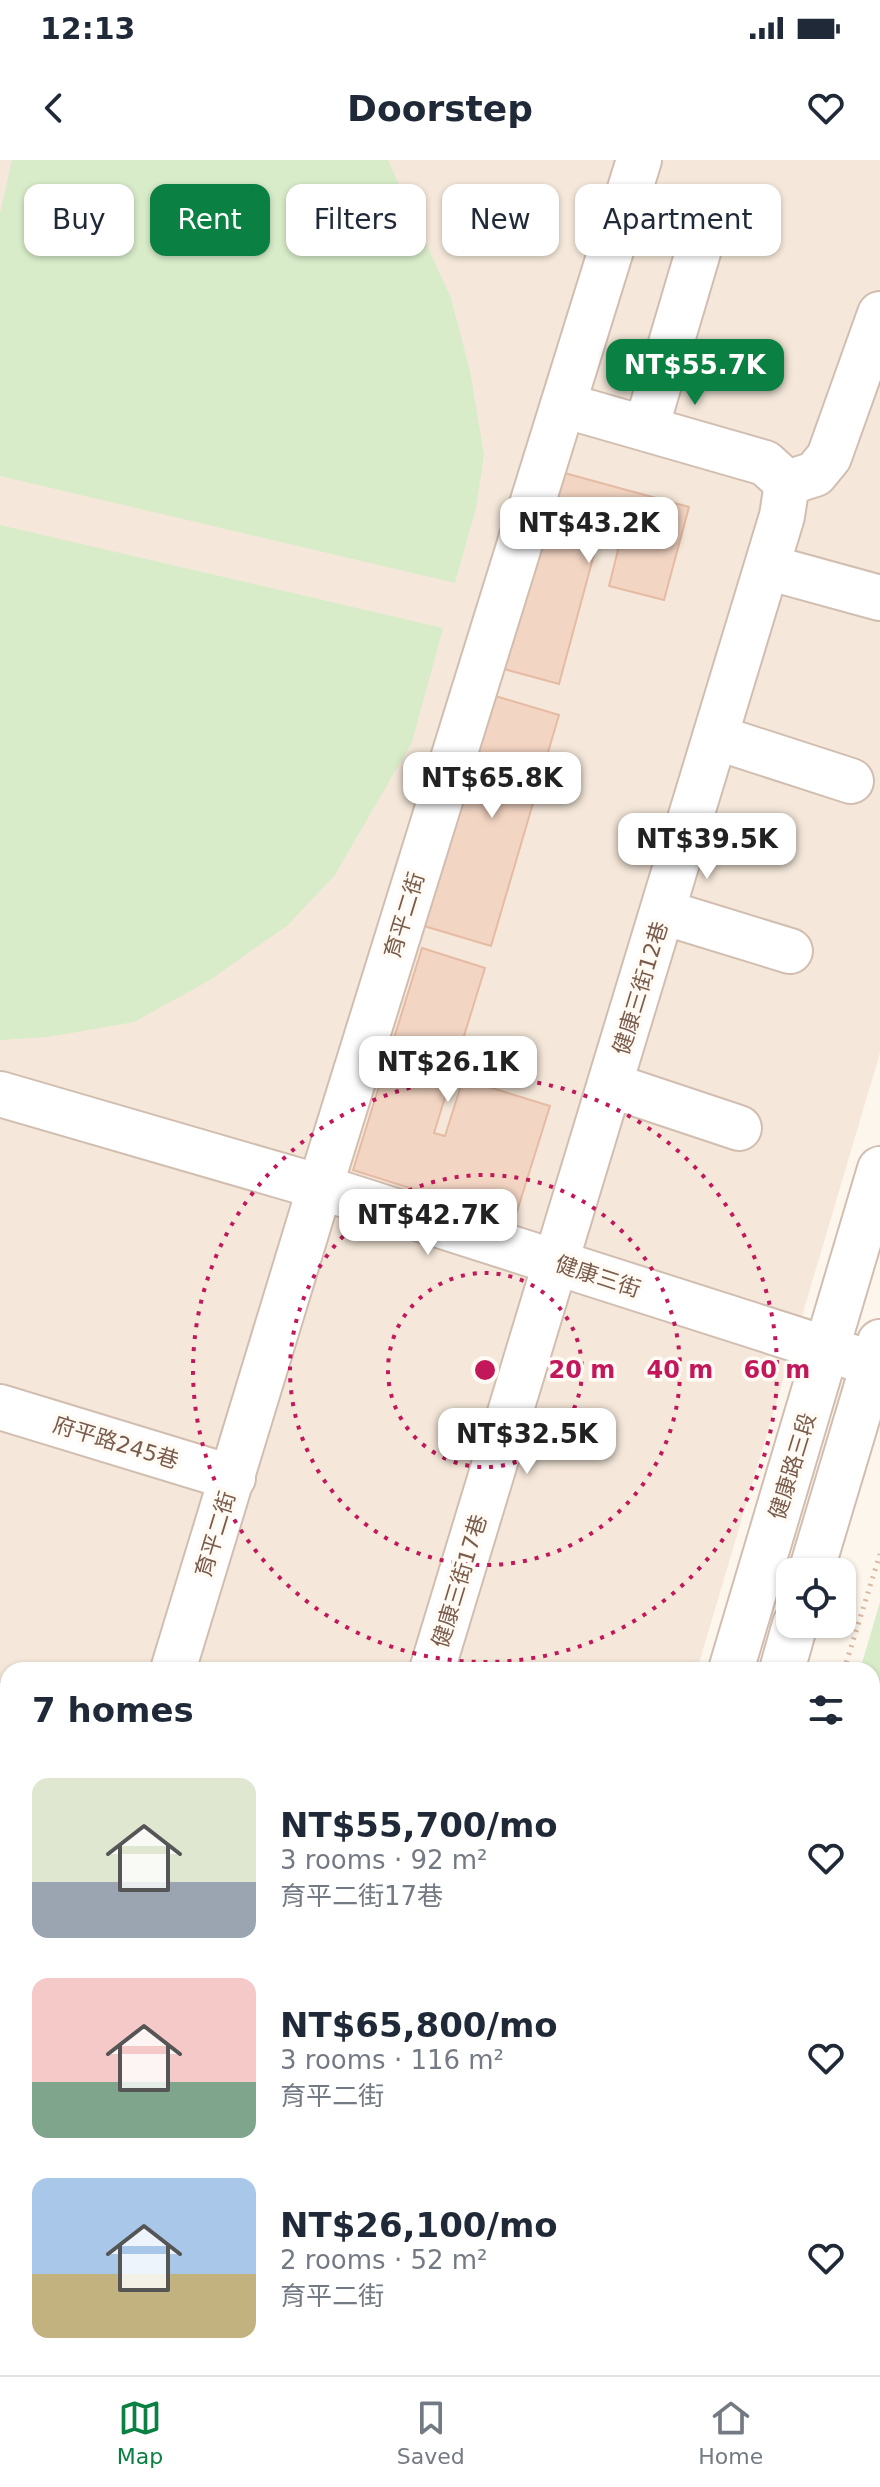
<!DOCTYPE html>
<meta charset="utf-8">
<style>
:root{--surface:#fff;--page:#f2f2f3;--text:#1f2937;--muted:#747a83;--line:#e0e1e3;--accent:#0b8043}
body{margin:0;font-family:"DejaVu Sans","Noto Sans TC",sans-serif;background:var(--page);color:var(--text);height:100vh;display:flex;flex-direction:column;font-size:30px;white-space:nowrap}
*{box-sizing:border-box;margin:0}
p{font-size:26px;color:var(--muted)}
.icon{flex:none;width:44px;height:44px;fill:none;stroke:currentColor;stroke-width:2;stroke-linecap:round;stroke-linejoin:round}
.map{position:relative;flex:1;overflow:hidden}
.sheet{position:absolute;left:0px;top:1502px;width:880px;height:714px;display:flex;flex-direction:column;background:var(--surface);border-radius:24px 24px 0 0;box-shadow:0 2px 6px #0004}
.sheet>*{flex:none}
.guide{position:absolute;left:24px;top:24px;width:832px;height:72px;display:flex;gap:16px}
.buttons{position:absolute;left:776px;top:1398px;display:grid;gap:16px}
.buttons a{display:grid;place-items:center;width:80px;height:80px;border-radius:16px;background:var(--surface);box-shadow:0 2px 6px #0004;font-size:40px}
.price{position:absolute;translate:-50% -68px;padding:0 18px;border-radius:16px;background:#fff;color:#222;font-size:26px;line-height:52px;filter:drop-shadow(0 2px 4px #0008)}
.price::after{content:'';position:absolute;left:50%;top:48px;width:24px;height:18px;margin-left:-12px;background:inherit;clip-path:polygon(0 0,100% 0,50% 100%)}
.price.selected{background:var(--accent);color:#fff}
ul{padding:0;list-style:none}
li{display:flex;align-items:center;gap:24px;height:200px;padding:0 32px}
li span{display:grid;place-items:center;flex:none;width:224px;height:160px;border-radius:16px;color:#555}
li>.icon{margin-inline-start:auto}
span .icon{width:96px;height:96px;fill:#fffc;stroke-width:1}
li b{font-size:34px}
h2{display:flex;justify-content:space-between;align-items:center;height:96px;padding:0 32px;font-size:34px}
.pill{padding:0 28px;border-radius:16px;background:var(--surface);box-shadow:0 2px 6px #0004;font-size:28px;line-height:72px}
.pill.selected{background:var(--accent);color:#fff}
.status{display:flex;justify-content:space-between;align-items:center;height:56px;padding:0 40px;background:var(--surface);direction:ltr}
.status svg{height:22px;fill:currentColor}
header{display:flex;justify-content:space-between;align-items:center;height:104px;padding:0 32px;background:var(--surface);font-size:36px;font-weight:800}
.dock{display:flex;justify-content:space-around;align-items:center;height:112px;border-top:2px solid var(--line);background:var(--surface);font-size:22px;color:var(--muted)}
.dock a{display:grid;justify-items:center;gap:4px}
.dock .selected{color:var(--accent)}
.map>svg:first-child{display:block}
.residential{fill:#f5e8da}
.green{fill:#d8ecc9}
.building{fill:#f3d5c3;stroke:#e6bba3;stroke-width:2}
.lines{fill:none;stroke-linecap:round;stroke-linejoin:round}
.minor-casing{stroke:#d1beb0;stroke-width:48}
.path{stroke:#d9b8a5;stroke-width:5;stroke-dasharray:2 6;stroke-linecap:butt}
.minor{stroke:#fff;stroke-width:44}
.ring{fill:none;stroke:#c2185b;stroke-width:4;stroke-dasharray:4 8}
.labels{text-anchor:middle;stroke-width:7;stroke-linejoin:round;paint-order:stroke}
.street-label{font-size:22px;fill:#7a5c4d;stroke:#fffaf3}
.centre{fill:#c2185b;stroke:#fffaf3;stroke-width:4}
.ring-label{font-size:24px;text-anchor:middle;font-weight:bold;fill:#c2185b;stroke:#fffaf3;stroke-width:7;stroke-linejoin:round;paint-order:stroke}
</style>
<div class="status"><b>12:13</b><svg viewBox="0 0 49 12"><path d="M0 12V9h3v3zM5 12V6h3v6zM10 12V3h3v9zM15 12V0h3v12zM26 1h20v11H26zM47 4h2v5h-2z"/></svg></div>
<header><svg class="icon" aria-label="back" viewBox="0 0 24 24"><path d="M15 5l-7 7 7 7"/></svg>Doorstep<svg class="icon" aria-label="heart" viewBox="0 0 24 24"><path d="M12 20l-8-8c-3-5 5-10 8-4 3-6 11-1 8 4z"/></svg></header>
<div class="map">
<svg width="880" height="2215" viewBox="0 0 880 2215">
<rect width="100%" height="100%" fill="#fdf6ec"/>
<!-- residential -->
<path class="residential" d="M0 0H880V893L697 1510H8V2208H512V2215H0Z"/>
<!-- green -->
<g class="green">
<path d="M12 0H388L451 138 470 211 484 295 476 348 455 423 0 316V53Z"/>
<path d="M0 365 443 468 412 582 335 715 288 765 210 820 134 862 48 877 0 880Z"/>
<path d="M880 1442V1619L872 1646V1510H860Z"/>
</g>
<!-- building -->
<g class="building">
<path d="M557 311 689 347 664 440 609 426 624 366 603 361 559 524 504 509Z"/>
<path d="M492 535 559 555 491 786 424 766Z"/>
<path d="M422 788 485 808 434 973 445 976 463 919 550 946 514 1061 353 1010Z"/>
<path d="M0 1607 8 1610V1687L0 1685Z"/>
<path d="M0 1725 8 1728V1838L0 1836Z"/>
<path d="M8 1961V2048L0 2045V1989Z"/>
<path d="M0 2045 8 2048V2086L0 2084Z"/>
<path d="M0 2088 8 2090V2174L3 2192 0 2191Z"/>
<path d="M53 2208H213V2215H75Z"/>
</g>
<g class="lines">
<!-- minor casing -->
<g class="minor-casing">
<g id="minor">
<path d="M563 245 765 303 787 323"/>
<path d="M646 268 701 82"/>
<path d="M787 323 815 314 829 297 880 154"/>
<path d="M767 407 880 438"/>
<path d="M715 577 851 621"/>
<path d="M663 752 790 791"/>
<path d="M610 925 739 968"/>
<path d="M0 934 320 1027 880 1206"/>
<path d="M0 1247 233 1318"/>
<path d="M811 1412 880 1182"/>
<path d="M173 1510 320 1027 639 0"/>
<path d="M432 1510 782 356 787 323"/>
<path d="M731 1510 880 1009"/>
<path d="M782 1510 795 1464"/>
<path d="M0 1545 8 1547"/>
<path d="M872 1703 880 1677"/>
<path d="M0 1873 8 1875"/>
<path d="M0 1910 8 1912"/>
<path d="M872 2059H880"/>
<path d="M234 2215V2208"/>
<path d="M556 2215V2208"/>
<path d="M607 2215V2208"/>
</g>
</g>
<!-- path -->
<g class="path">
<path d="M844 1510 880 1394"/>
<path d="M651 2215 652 2208"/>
</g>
<!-- minor -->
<use href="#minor" class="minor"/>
</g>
<!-- distance rings -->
<g class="ring">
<circle cx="485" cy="1210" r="97"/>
<circle cx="485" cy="1210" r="195"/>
<circle cx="485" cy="1210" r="292"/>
</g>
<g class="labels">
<!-- street labels -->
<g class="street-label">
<text transform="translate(404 755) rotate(-73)" y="8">育平二街</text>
<text transform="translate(640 828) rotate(-73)" y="8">健康三街12巷</text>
<text transform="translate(598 1116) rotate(18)" y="8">健康三街</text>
<text transform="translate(116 1282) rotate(17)" y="8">府平路245巷</text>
<text transform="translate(792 1306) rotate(-73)" y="8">健康路三段</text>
<text transform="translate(215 1374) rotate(-73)" y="8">育平二街</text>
<text transform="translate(459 1421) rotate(-73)" y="8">健康三街17巷</text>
</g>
</g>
<circle cx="485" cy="1210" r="12" class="centre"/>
<g class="ring-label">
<text x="582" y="1218">20 m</text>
<text x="680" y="1218">40 m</text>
<text x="777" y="1218">60 m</text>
</g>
</svg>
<div class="buttons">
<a><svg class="icon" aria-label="locate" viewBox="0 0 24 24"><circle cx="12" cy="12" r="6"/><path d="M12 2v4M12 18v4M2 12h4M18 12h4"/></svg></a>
</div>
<b class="price selected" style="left:695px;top:247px">NT$55.7K</b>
<b class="price" style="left:589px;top:405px">NT$43.2K</b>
<b class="price" style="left:492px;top:660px">NT$65.8K</b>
<b class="price" style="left:707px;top:721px">NT$39.5K</b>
<b class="price" style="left:448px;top:944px">NT$26.1K</b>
<b class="price" style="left:428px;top:1097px">NT$42.7K</b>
<b class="price" style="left:527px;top:1316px">NT$32.5K</b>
<div class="guide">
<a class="pill">Buy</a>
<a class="pill selected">Rent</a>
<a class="pill">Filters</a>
<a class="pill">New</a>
<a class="pill">Apartment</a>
</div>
<section class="sheet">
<h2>7 homes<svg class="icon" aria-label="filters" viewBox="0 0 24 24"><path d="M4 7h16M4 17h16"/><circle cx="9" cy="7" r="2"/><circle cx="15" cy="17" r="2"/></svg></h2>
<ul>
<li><span style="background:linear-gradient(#dfe7d0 65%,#9aa5b1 0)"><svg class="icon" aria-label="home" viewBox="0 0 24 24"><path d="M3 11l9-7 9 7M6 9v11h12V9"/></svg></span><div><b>NT$55,700/mo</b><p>3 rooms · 92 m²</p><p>育平二街17巷</p></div><svg class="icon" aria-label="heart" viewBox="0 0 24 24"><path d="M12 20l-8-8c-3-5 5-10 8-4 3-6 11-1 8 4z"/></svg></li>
<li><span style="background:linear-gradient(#f6c9c9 65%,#7fa58c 0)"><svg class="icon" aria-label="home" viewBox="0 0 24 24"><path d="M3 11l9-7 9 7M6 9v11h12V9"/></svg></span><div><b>NT$65,800/mo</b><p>3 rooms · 116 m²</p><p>育平二街</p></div><svg class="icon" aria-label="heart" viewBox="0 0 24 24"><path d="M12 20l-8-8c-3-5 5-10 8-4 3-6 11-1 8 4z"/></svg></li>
<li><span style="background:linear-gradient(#a9c7e8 60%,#c2b280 0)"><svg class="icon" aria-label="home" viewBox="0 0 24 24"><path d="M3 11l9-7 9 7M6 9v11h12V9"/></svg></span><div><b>NT$26,100/mo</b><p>2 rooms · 52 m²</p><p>育平二街</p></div><svg class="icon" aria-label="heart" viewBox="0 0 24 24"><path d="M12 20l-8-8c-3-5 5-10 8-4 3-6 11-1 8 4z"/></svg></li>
</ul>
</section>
</div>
<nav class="dock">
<a class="selected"><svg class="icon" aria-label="map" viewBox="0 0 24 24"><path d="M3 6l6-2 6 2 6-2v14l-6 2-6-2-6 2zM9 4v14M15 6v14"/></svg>Map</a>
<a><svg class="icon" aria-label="saved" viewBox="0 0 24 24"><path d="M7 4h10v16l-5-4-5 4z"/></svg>Saved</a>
<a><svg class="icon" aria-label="home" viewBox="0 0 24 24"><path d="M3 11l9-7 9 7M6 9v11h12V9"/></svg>Home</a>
</nav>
